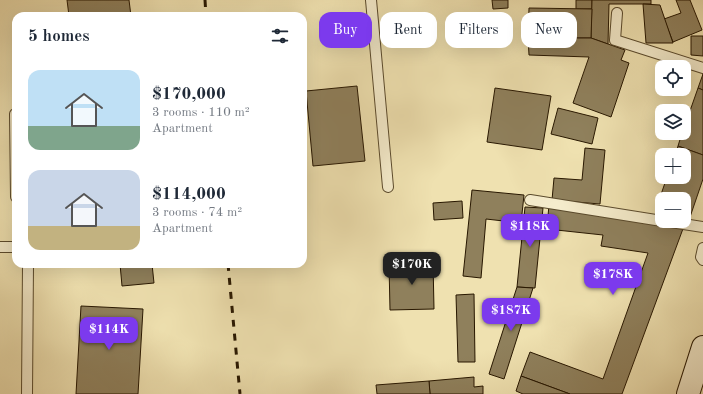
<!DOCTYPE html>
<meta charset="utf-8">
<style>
:root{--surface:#fff;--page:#f2f2f3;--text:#1f2937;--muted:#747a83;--accent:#7c3aed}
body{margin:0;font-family:"Old Standard TT",serif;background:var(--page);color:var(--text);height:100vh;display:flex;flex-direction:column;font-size:15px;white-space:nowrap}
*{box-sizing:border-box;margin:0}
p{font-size:13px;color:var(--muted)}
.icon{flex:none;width:22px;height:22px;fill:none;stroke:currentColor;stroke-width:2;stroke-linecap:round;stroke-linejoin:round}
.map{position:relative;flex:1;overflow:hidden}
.panel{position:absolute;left:12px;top:12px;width:295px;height:256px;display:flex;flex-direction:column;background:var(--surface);border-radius:12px;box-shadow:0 4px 16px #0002}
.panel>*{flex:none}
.top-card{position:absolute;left:319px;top:12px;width:324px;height:36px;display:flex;gap:8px}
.controls{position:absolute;left:655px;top:60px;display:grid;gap:8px}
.controls a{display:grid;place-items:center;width:36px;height:36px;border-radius:8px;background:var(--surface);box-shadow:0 4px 16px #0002;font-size:20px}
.price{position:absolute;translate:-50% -34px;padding:0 9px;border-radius:8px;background:var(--accent);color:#fff;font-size:13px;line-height:26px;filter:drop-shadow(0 1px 2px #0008)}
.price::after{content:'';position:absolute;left:50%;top:24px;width:12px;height:9px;margin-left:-6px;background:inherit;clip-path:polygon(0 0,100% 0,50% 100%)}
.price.current{background:#222;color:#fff}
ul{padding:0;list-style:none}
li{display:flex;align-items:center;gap:12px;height:100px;padding:0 16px}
li span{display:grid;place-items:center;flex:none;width:112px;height:80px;border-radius:12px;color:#555}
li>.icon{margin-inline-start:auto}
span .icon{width:48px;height:48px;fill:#fffc;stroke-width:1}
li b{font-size:17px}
h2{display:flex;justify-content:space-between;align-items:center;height:48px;padding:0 16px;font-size:17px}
.tag{padding:0 14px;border-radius:12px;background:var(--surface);box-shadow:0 4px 16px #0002;font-size:14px;line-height:36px}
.tag.current{background:var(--accent);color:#fff}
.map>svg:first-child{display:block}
.building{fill:#8f805c;stroke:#281700}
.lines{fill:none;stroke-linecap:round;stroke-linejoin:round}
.lane-casing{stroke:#5a4a2c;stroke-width:12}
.secondary-casing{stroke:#281700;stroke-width:24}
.lane{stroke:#f5eccc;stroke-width:10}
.secondary{stroke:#f5eccc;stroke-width:22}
.rail{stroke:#281700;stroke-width:3;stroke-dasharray:7 7;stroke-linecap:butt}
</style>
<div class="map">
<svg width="703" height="394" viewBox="0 0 703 394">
<rect width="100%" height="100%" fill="#efe1b0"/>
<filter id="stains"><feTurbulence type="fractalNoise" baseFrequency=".005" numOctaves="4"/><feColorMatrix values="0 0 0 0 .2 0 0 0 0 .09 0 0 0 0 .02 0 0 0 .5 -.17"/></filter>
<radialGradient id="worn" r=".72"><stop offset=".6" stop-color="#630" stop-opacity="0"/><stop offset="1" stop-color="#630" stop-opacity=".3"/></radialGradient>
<!-- building -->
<g class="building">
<path d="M67 0H129L131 16H69Z"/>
<path d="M492 0H508V8L493 9Z"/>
<rect x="576" y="0" width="16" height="9"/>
<path d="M592 0H651V4H609L608 44 591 38Z"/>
<path d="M676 0H690L702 30 673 42 664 19 681 13Z"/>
<path d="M643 4 660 5 673 43H646Z"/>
<path d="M529 8 592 9 591 38H528Z"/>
<path d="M691 36H703V56L691 55Z"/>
<path d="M528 38H591L625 50 621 60 629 63 611 117 573 103 589 57 529 55Z"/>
<path d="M703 74V90L698 88Z"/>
<path d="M357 86 365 161 313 166 306 91Z"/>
<path d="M495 88 551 96 542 150 487 142Z"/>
<path d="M698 88 703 90V155L678 146 682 133H684V128Z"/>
<path d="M558 108 598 118 592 144 551 134Z"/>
<path d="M678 146 703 155V179L689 220 684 219V199H662V211L656 209 667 177H684V155H675Z"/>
<path d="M585 148 605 150 600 204 552 200 554 178 582 180Z"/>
<path d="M472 190 524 195 521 223 486 219 481 278 463 276Z"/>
<path d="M462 201 463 218 434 220 433 203Z"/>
<path d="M549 204 684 226 622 394H570L521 376 530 352 603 379 648 253 601 246 603 235 547 229Z"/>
<path d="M525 207 543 208 535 288 517 287Z"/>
<path d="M433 262 434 309 390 310 389 264Z"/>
<path d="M120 264H152L154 283 122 286Z"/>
<path d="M517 287 533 288 504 379 489 374Z"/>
<path d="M474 294 475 362H458L456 295Z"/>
<path d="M81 306 143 309 138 394H76Z"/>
<path d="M521 376 570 394H523L516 391Z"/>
<path d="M474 377V387L483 386V394H430L429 381Z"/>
<path d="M429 381 430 394H377L376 385Z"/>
</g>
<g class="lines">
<!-- lane casing -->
<g class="lane-casing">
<g id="lane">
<path d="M371 0 388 187"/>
<path d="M617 13 615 40 703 68"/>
<path d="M15 114 16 197"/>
<path d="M530 200 662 221"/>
<path d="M664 221 703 227"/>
<path d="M0 247H16"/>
<path d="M703 248 701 257 703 260"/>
<path d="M27 394 28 264"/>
</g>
</g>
<!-- secondary casing -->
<g class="secondary-casing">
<path id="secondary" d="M688 394 703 347"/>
</g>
<!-- lane -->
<use href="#lane" class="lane"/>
<!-- secondary -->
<use href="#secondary" class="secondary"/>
<!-- rail -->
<g class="rail">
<path d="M205 0 206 16"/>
<path d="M228 264 240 394"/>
</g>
</g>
<rect width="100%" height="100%" filter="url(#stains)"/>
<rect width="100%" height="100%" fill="url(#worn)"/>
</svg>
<div class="controls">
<a><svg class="icon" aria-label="locate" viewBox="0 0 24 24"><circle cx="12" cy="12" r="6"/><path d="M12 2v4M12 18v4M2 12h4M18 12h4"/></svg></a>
<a><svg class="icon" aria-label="layers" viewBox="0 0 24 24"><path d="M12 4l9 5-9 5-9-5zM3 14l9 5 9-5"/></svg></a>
<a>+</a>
<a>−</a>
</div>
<b class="price" style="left:530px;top:248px">$118K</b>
<b class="price current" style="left:412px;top:286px">$170K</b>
<b class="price" style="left:613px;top:296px">$178K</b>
<b class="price" style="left:511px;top:332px">$187K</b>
<b class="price" style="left:109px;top:351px">$114K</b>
<div class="top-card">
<a class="tag current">Buy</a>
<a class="tag">Rent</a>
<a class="tag">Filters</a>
<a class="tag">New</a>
</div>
<section class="panel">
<h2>5 homes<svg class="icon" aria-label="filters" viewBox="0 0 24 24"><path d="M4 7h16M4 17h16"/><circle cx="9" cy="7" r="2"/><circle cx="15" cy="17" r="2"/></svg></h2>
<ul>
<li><span style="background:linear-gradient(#bfe0f5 70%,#7fa58c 0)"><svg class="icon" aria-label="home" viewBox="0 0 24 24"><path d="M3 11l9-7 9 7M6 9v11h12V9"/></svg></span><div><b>$170,000</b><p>3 rooms · 110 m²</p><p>Apartment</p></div></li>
<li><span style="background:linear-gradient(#c9d6e8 70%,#c2b280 0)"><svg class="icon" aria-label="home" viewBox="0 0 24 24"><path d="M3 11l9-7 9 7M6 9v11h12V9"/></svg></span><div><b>$114,000</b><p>3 rooms · 74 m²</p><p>Apartment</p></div></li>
</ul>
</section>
</div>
